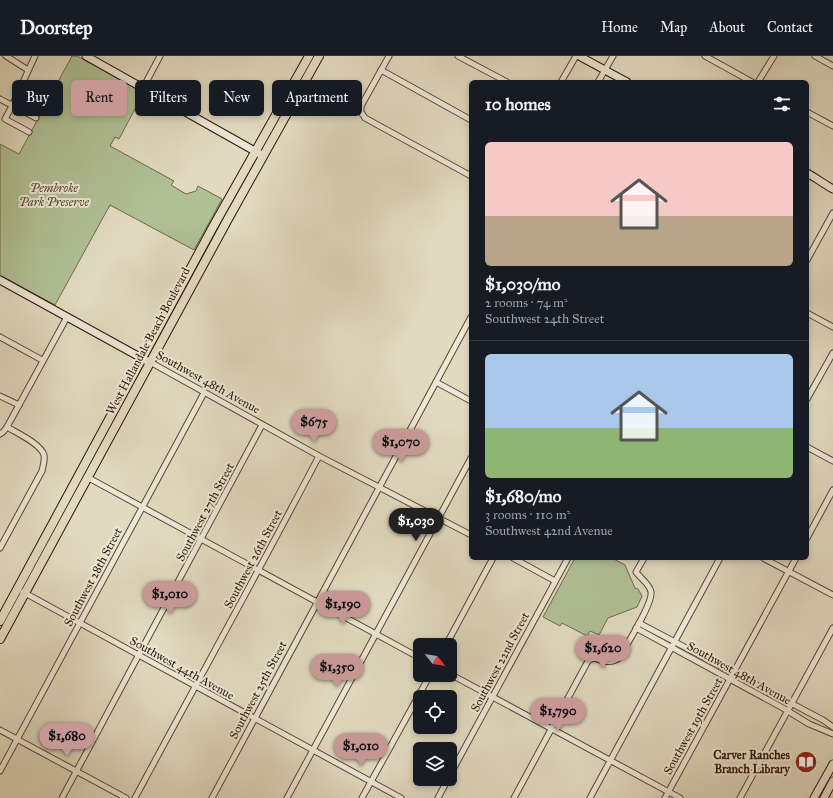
<!DOCTYPE html>
<meta charset="utf-8">
<style>
:root{--surface:#171b24;--page:#20242c;--text:#f1f3f6;--muted:#9ea1a6;--line:#363941;--accent:#c59692}
body{margin:0;font-family:"IM FELL Great Primer",serif;background:var(--page);color:var(--text);height:100vh;display:flex;flex-direction:column;font-size:15px;white-space:nowrap}
*{box-sizing:border-box;margin:0}
p{font-size:13px;color:var(--muted)}
.icon{flex:none;width:22px;height:22px;fill:none;stroke:currentColor;stroke-width:2;stroke-linecap:round;stroke-linejoin:round}
.map{position:relative;flex:1;overflow:hidden}
.side{position:absolute;left:469px;top:24px;width:340px;height:480px;display:flex;flex-direction:column;background:var(--surface);border-radius:6px;box-shadow:0 2px 6px #0003}
.side>*{flex:none}
.hud{position:absolute;left:12px;top:24px;width:380px;height:36px;display:flex;gap:8px}
.needle{width:26px;rotate:120deg}
.fabs{position:absolute;left:413px;top:582px;display:grid;gap:8px}
.fabs a{display:grid;place-items:center;width:44px;height:44px;border-radius:6px;background:var(--surface);box-shadow:0 2px 6px #0003;font-size:20px}
.price{position:absolute;translate:-50% -34px;padding:0 9px;border-radius:14px;background:var(--accent);color:#111;font-size:13px;line-height:26px;filter:drop-shadow(0 1px 2px #0008)}
.price::after{content:'';position:absolute;left:50%;top:24px;width:12px;height:9px;margin-left:-6px;background:inherit;clip-path:polygon(0 0,100% 0,50% 100%)}
.price.active{background:#222;color:#fff}
ul{padding:0;list-style:none}
li{display:grid;align-content:center;gap:8px;height:212px;padding:0 16px}
li+li{border-top:1px solid var(--line)}
li span{display:grid;place-items:center;height:124px;border-radius:6px;color:#555}
li>.icon{margin-inline-start:auto}
span .icon{width:72px;height:72px;fill:#fffc;stroke-width:1}
li b{font-size:17px}
h2{display:flex;justify-content:space-between;align-items:center;height:48px;padding:0 16px;font-size:17px}
.tag{padding:0 14px;border-radius:6px;background:var(--surface);box-shadow:0 2px 6px #0003;font-size:14px;line-height:36px}
.tag.active{background:var(--accent);color:#111}
header{display:flex;align-items:center;gap:24px;box-sizing:border-box;height:56px;padding:0 20px;background:var(--surface);border-bottom:1px solid var(--line)}
header strong{font-size:19px}
nav{display:flex;gap:22px;margin-inline-start:auto;font-size:14px}
.map>svg:first-child{display:block}
.green{fill:#b0c095;stroke:#6e6a4b}
.lines{fill:none;stroke-linecap:round;stroke-linejoin:round}
.street-casing{stroke:#594631;stroke-width:7}
.secondary-casing{stroke:#2c1401;stroke-width:9}
.primary-casing{stroke:#2c1401;stroke-width:10}
.street{stroke:#ece7d6;stroke-width:5}
.secondary{stroke:#ece7d6;stroke-width:7}
.primary{stroke:#e1dac0;stroke-width:8}
.labels{text-anchor:middle;stroke-width:4;stroke-linejoin:round;paint-order:stroke}
.park-label{font-size:12px;font-style:italic;fill:#54482d;stroke:#ece7d6}
.street-label{font-size:12px;fill:#2c1401;stroke:#ece7d6}
.poi-label{font-size:12px;font-weight:bold;fill:#2c1401;stroke:#ece7d6;text-anchor:end}
</style>
<header>
<strong>Doorstep</strong>
<nav><a>Home</a><a>Map</a><a>About</a><a>Contact</a></nav>
</header>
<div class="map">
<svg width="833" height="742" viewBox="0 0 833 742">
<rect width="100%" height="100%" fill="#e1dac0"/>
<filter id="stains"><feTurbulence type="fractalNoise" baseFrequency=".005" numOctaves="4"/><feColorMatrix values="0 0 0 0 .2 0 0 0 0 .09 0 0 0 0 .02 0 0 0 .5 -.17"/></filter>
<radialGradient id="worn" r=".72"><stop offset=".6" stop-color="#630" stop-opacity="0"/><stop offset="1" stop-color="#630" stop-opacity=".3"/></radialGradient>
<!-- green -->
<g class="green">
<path d="M72 0H77L144 36 119 83 115 81 110 90 174 125 171 129 186 138 196 135 198 130 222 143 194 194 110 149 55 249 0 219V88L19 98Z"/>
<path d="M575 502H612L625 509 635 532 638 533 642 540 637 551 608 562 599 579 590 575 587 580 562 567 560 570 543 561Z"/>
</g>
<g class="lines">
<!-- street casing -->
<g class="street-casing">
<g id="street">
<path d="M6 0 28 14"/>
<path d="M389 0 361 50V56L365 62 471 120"/>
<path d="M458 0 507 26"/>
<path d="M705 0 752 26"/>
<path d="M815 0 833 10"/>
<path d="M381 14 471 64"/>
<path d="M561 26 576 0"/>
<path d="M598 26 613 0"/>
<path d="M758 26 774 0"/>
<path d="M143 32 160 0"/>
<path d="M0 43 36 62"/>
<path d="M807 56 833 70"/>
<path d="M29 76 5 63 12 50 35 0"/>
<path d="M807 204 833 157"/>
<path d="M807 257 833 271"/>
<path d="M0 281 42 304"/>
<path d="M150 306 319 400 471 479"/>
<path d="M436 326 471 345"/>
<path d="M0 340 19 349"/>
<path d="M807 343 833 297"/>
<path d="M0 378 3 376 7 371 67 261"/>
<path d="M807 391 833 405"/>
<path d="M87 421 420 602"/>
<path d="M807 482 833 434"/>
<path d="M0 492 42 415C43 410 45 405 44 399 41 388 17 377 7 371"/>
<path d="M513 502 555 525"/>
<path d="M763 502 833 539"/>
<path d="M23 536 401 742"/>
<path d="M639 567 823 664 833 671"/>
<path d="M636 572 783 652 809 668 833 678"/>
<path d="M446 589 493 502"/>
<path d="M450 618 680 742"/>
<path d="M0 674 126 742"/>
<path d="M0 715 204 337"/>
<path d="M450 719 568 502"/>
<path d="M62 742 262 369"/>
<path d="M135 742C196 628 259 515 319 400"/>
<path d="M212 742 471 261"/>
<path d="M287 742 471 402"/>
<path d="M362 742 430 619"/>
<path d="M438 742 448 723"/>
<path d="M514 742 588 605 593 602C602 604 610 609 619 602 626 590 653 547 651 536 650 528 640 522 636 516L644 502"/>
<path d="M590 742 720 502"/>
<path d="M665 742 796 502"/>
<path d="M740 742 833 572"/>
</g>
</g>
<!-- secondary casing -->
<g class="secondary-casing">
<g id="secondary">
<path d="M86 0 260 98"/>
<path d="M579 0 627 26"/>
<path d="M807 117C816 122 824 128 833 133"/>
<path d="M0 224 147 305"/>
<path d="M814 742 833 708"/>
<path d="M824 742 833 725"/>
</g>
</g>
<!-- primary casing -->
<g class="primary-casing">
<g id="primary">
<path d="M0 565 213 171 309 0"/>
<path d="M0 583 228 163 319 0"/>
</g>
</g>
<!-- street -->
<use href="#street" class="street"/>
<!-- secondary -->
<use href="#secondary" class="secondary"/>
<!-- primary -->
<use href="#primary" class="primary"/>
</g>
<!-- icons -->
<defs>
<g id="library-disc" transform="scale(1.15)"><circle r="9.5" fill="#8f2418" stroke="#ece7d6"/><path d="M-6-4Q-3-5.5-.7-3.5V5Q-3 3-6 4ZM6-4Q3-5.5 .7-3.5V5Q3 3 6 4Z" fill="#fff"/></g>
</defs>
<g fill-rule="evenodd">
<use href="#library-disc" x="806" y="706"/>
</g>
<g class="labels">
<!-- park labels -->
<g class="park-label">
<text x="54" y="136">Pembroke<tspan x="54" dy="14">Park Preserve</tspan></text>
</g>
<!-- street labels -->
<g class="street-label">
<text transform="translate(148 285) rotate(-62)" y="4">West Hallandale Beach Boulevard</text>
<text transform="translate(208 326) rotate(29)" y="4">Southwest 48th Avenue</text>
<text transform="translate(205 456) rotate(-62)" y="4">Southwest 27th Street</text>
<text transform="translate(253 503) rotate(-62)" y="4">Southwest 26th Street</text>
<text transform="translate(93 521) rotate(-62)" y="4">Southwest 28th Street</text>
<text transform="translate(500 606) rotate(-62)" y="4">Southwest 22nd Street</text>
<text transform="translate(182 612) rotate(29)" y="4">Southwest 44th Avenue</text>
<text transform="translate(739 617) rotate(29)" y="4">Southwest 48th Avenue</text>
<text transform="translate(258 634) rotate(-62)" y="4">Southwest 25th Street</text>
<text transform="translate(693 670) rotate(-61)" y="4">Southwest 19th Street</text>
</g>
<!-- poi labels -->
<g class="poi-label">
<text x="790" y="703">Carver Ranches<tspan x="790" dy="14">Branch Library</tspan></text>
</g>
</g>
<rect width="100%" height="100%" filter="url(#stains)"/>
<rect width="100%" height="100%" fill="url(#worn)"/>
</svg>
<div class="fabs">
<a><svg class="needle" viewBox="-14 -14 28 28"><path d="M0-13l5 13h-10z" fill="#e53935"/><path d="M0 13l5-13h-10z" fill="#9ea1a6"/></svg></a>
<a><svg class="icon" aria-label="locate" viewBox="0 0 24 24"><circle cx="12" cy="12" r="6"/><path d="M12 2v4M12 18v4M2 12h4M18 12h4"/></svg></a>
<a><svg class="icon" aria-label="layers" viewBox="0 0 24 24"><path d="M12 4l9 5-9 5-9-5zM3 14l9 5 9-5"/></svg></a>
</div>
<b class="price" style="left:314px;top:387px">$675</b>
<b class="price" style="left:401px;top:407px">$1,070</b>
<b class="price active" style="left:416px;top:486px">$1,030</b>
<b class="price" style="left:170px;top:559px">$1,010</b>
<b class="price" style="left:343px;top:569px">$1,190</b>
<b class="price" style="left:603px;top:613px">$1,620</b>
<b class="price" style="left:337px;top:632px">$1,350</b>
<b class="price" style="left:558px;top:676px">$1,790</b>
<b class="price" style="left:67px;top:701px">$1,680</b>
<b class="price" style="left:361px;top:711px">$1,010</b>
<div class="hud">
<a class="tag">Buy</a>
<a class="tag active">Rent</a>
<a class="tag">Filters</a>
<a class="tag">New</a>
<a class="tag">Apartment</a>
</div>
<section class="side">
<h2>10 homes<svg class="icon" aria-label="filters" viewBox="0 0 24 24"><path d="M4 7h16M4 17h16"/><circle cx="9" cy="7" r="2"/><circle cx="15" cy="17" r="2"/></svg></h2>
<ul>
<li><span style="background:linear-gradient(#f6c9c9 60%,#b9a48a 0)"><svg class="icon" aria-label="home" viewBox="0 0 24 24"><path d="M3 11l9-7 9 7M6 9v11h12V9"/></svg></span><div><b>$1,030/mo</b><p>2 rooms · 74 m²</p><p>Southwest 24th Street</p></div></li>
<li><span style="background:linear-gradient(#a9c7e8 60%,#8fb573 0)"><svg class="icon" aria-label="home" viewBox="0 0 24 24"><path d="M3 11l9-7 9 7M6 9v11h12V9"/></svg></span><div><b>$1,680/mo</b><p>3 rooms · 110 m²</p><p>Southwest 42nd Avenue</p></div></li>
</ul>
</section>
</div>
